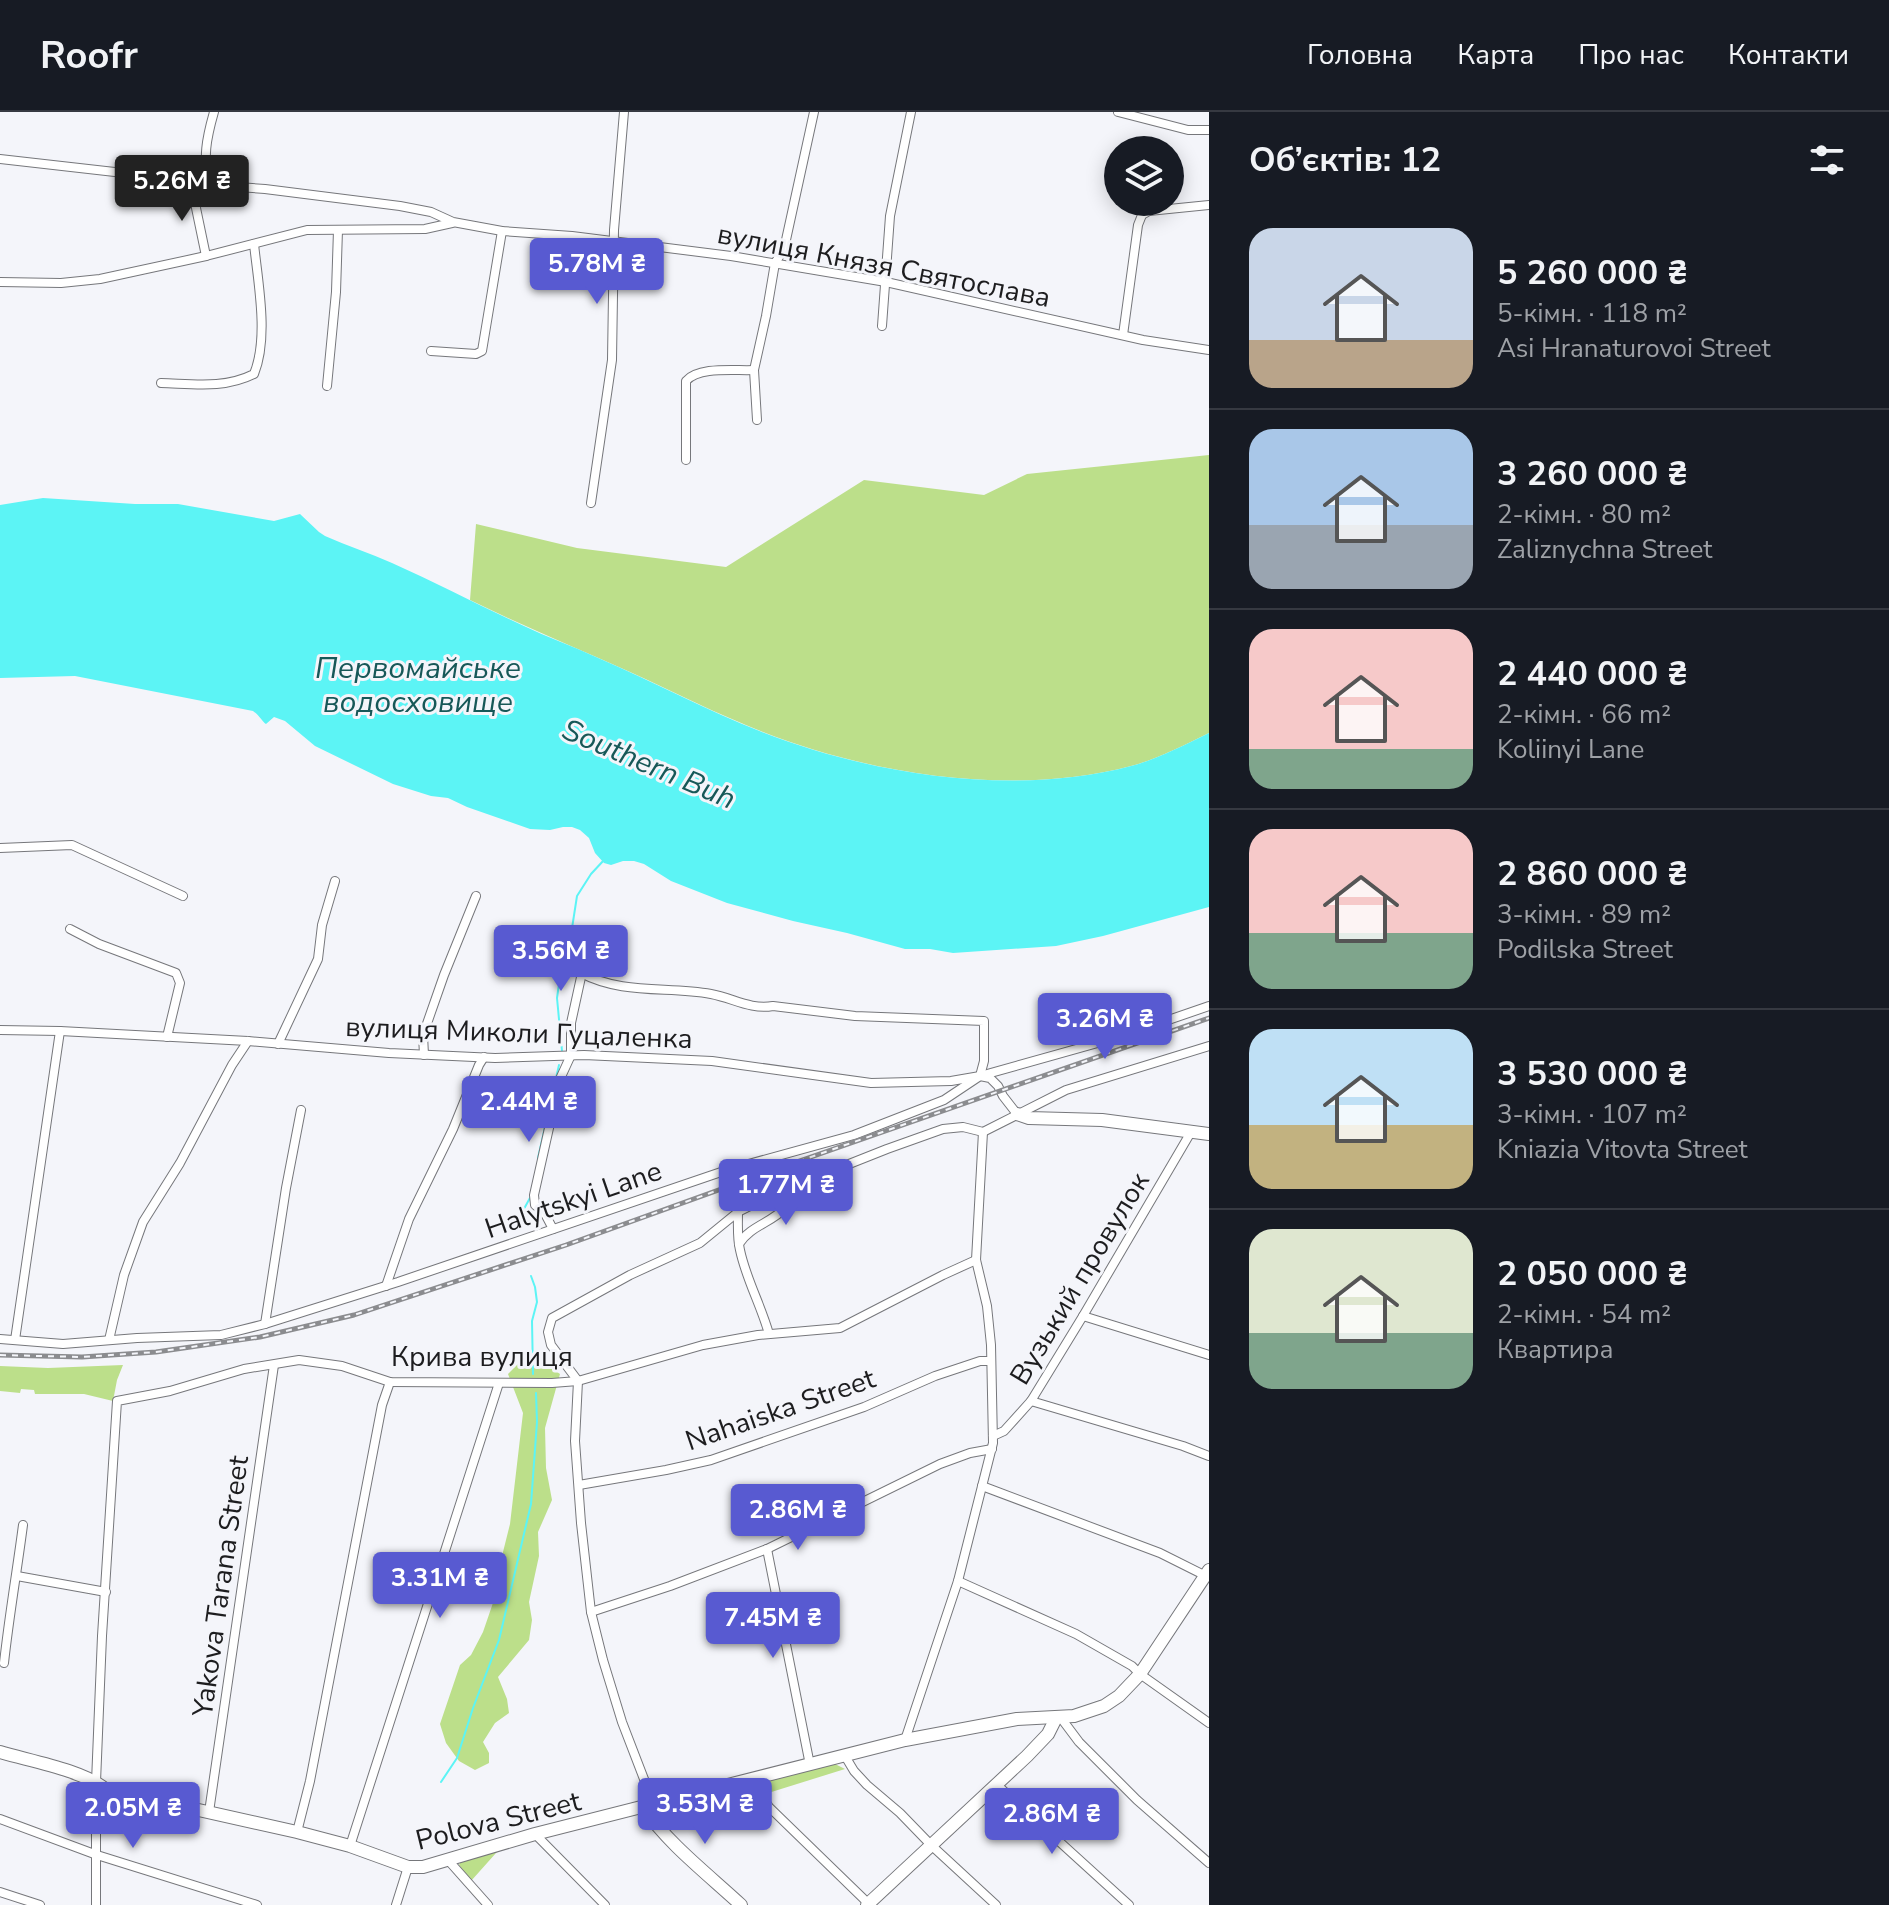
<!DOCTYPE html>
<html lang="uk">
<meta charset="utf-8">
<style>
:root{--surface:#171b24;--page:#20242c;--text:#f1f3f6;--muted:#9ea1a6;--line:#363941;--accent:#585ad1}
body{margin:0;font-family:"Nunito Sans",sans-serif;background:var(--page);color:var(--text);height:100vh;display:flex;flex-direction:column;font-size:30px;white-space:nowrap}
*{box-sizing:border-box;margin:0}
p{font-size:26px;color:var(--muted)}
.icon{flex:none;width:44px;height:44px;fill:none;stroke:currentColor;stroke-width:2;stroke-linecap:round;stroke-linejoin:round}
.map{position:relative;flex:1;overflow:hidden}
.details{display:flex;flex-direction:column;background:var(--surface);width:680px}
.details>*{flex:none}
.buttons{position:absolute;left:1104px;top:24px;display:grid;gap:16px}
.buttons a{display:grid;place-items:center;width:80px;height:80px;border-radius:50%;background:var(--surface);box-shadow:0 4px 20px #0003;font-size:40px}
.price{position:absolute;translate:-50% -68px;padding:0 18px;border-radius:8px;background:var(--accent);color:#fff;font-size:26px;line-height:52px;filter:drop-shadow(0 2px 4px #0008)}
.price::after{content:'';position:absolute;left:50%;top:48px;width:24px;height:18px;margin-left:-12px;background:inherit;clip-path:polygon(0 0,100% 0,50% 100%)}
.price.active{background:#222;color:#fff}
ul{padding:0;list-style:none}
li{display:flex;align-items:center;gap:24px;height:200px;padding:0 40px}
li+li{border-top:2px solid var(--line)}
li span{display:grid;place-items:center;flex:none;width:224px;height:160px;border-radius:24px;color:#555}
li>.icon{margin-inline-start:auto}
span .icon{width:96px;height:96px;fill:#fffc;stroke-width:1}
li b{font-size:34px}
h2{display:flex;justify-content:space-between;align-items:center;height:96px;padding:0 40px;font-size:34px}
header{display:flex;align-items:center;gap:48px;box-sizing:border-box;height:112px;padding:0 40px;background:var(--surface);border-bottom:2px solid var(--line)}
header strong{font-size:38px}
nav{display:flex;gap:44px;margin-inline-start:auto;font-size:28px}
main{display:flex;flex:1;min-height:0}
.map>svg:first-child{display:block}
.green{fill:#bcdf8a}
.water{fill:#5cf4f5}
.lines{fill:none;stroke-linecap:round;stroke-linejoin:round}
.stream{stroke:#5cf4f5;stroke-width:2}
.street-casing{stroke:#76777b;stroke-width:10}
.secondary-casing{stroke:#76777b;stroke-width:14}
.street{stroke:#fff;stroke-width:8}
.secondary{stroke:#fff;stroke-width:12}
.rail-casing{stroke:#8b8c8f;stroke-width:5}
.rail{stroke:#f4f5fa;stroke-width:2;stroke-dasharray:6;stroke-linecap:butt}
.labels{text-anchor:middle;stroke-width:6;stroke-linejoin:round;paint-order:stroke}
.street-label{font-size:28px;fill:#1d1d1f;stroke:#f4f5fa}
.water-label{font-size:30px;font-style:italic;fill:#175858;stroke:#f4f5fa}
</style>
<header>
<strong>Roofr</strong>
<nav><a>Головна</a><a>Карта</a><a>Про нас</a><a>Контакти</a></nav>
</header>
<main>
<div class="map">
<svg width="1209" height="1793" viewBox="0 0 1209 1793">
<rect width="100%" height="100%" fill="#f4f5fa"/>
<!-- green -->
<g class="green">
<path d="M1209 343V621C1184 633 1158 647 1131 654 1015 685 873 663 763 620 717 602 674 580 630 560 577 536 523 514 470 488L476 412 577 436 726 455 864 368 984 383 1027 362Z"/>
<path d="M529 1241 560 1262 545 1316 546 1356 552 1388 538 1420 539 1444 529 1490 532 1508 529 1528 498 1565 507 1587 509 1601 495 1611 483 1630 489 1641V1651L475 1658 459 1649 446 1631 440 1612 460 1553 471 1543 483 1520 495 1485 500 1452 510 1412 523 1301 508 1262Z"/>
<path d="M123 1253 117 1268 113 1289 84 1282H35L34 1278 21 1277 20 1281 0 1279V1254L48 1256Z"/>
<path d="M835 1652 845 1657 765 1682 763 1679 767 1668Z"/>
<path d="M749 1674 758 1683 670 1713 657 1700 662 1695 730 1677Z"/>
<path d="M504 1736 496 1741 471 1769 459 1753 461 1749Z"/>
</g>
<!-- water -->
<path class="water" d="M43 386 135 392H178L274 409 300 402 319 420 325 424C347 434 370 441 392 451 437 471 480 494 524 514 547 525 572 534 596 545 652 569 706 598 762 620 872 663 1015 685 1131 654 1158 647 1184 633 1209 621V795L1103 824 1056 834 953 841 930 837H905L847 821 793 809 727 791 671 769 644 752 634 749H623L611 753 604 751 595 741 589 726 580 718 572 715H563L550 718 530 717 467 695 448 686 431 684 393 672 315 634 285 609 274 605 266 612C263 610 259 603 253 599L75 564 0 566V393Z"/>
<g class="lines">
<!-- stream -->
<g class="stream">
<path d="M562 939 557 886 561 858 568 842 577 784 591 762 604 748"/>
<path d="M538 1046 559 953"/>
<path d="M518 1115 519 1106 531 1084"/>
<path d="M531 1164 535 1175 537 1190 532 1209 533 1262"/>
<path d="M441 1670 457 1646 473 1596 499 1528 531 1392 537 1310 536 1281"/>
</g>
<!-- street casing -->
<g class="street-casing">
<g id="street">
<path d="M1118 0 1188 18H1209"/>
<path d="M0 47 194 69 209 73 265 77 400 94 431 100 453 110 502 119 572 124 731 144 886 170 1143 228 1209 238"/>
<path d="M194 69 197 80 196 96 206 144"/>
<path d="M209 73C203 45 206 28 214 0"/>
<path d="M0 170 61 171 100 167 206 144 307 118 425 117 452 111"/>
<path d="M882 214 890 104 911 0"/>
<path d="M1123 223 1138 113 1142 103 1149 99 1209 93"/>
<path d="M431 239 476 242 482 239 502 119"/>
<path d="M161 271C194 272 224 277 254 262 269 225 258 171 254 132"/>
<path d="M327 274 336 180 338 118"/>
<path d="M757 308 754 258 766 204 775 151 784 137 814 0"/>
<path d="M686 348V269C699 254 735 259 754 258"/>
<path d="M591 391 612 248 614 118 624 0"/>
<path d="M0 736 72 733 183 784"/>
<path d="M70 817 99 832 176 861 180 871 167 925"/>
<path d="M581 861C623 883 667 874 711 882 733 886 750 898 773 894L855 904 984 909V949L980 964"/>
<path d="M0 918 60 919 248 929 389 941 495 946 584 943 712 949 871 971 951 969 980 964 990 966 998 974 1003 984 1017 1002"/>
<path d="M278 932 318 847 322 813 335 769"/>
<path d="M424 943 423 923 444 863 476 784"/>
<path d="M738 1100C738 1112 737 1126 740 1138 746 1167 761 1193 769 1222"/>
<path d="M553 1117 544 1100 535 1093 534 1083 560 967 571 943V911L590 824"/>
<path d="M739 1132C750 1114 771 1111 785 1096 791 1089 795 1081 800 1074"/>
<path d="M386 1174 409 1107 453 1017 479 953 484 945"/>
<path d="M1083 1204 1209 1243"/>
<path d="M265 1212 286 1076 301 998"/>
<path d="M0 1227 63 1232 137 1226 221 1223 265 1212 398 1170 727 1058 854 1023 944 988 980 964 1119 925 1209 894"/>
<path d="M15 1228 60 919"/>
<path d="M109 1228 124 1163 143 1110 180 1051 232 953 248 929"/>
<path d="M1031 1289 1183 1334 1209 1344"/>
<path d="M993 1324 1004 1319 1031 1289 1083 1204 1191 1020"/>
<path d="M579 1373 666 1358 711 1348 864 1295 935 1264 980 1249H991"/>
<path d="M982 1374 1160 1441 1208 1465"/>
<path d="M767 1437 810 1653"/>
<path d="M17 1464 106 1480"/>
<path d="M958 1469 1076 1522 1132 1554 1140 1562 1209 1611"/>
<path d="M591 1500 670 1474 767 1437 940 1352 970 1341 992 1337"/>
<path d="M4 1551C9 1505 17 1459 23 1413"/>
<path d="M1061 1606 1079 1630 1137 1688 1209 1751"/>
<path d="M905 1628 958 1469 993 1331 991 1233 987 1194 976 1148 983 1020"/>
<path d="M845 1644 854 1659 867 1673 900 1701 931 1733 996 1793"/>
<path d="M754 1667 761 1683 769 1695 870 1793"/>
<path d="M996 1672 1129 1793"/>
<path d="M654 1693 622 1610 603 1548 591 1500 581 1411 575 1329 578 1269 551 1233 548 1220 552 1206 630 1163 700 1131 738 1100 776 1081 887 1037 943 1017 963 1015 983 1020 1066 978 1209 934"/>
<path d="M209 1700 274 1253"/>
<path d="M0 1707 97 1743 257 1793"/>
<path d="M297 1720 310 1669 382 1293 390 1270"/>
<path d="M535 1722 605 1793"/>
<path d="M350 1734 499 1271"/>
<path d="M448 1748 488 1793"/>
<path d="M0 1780 40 1793"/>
<path d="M96 1793V1670L102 1524 117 1289 170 1279 244 1257 299 1248 342 1254 390 1270 552 1271 578 1269 703 1233 758 1223 840 1216 943 1163 976 1148"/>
<path d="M396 1793 408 1755"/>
</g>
</g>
<!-- secondary casing -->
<g class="secondary-casing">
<g id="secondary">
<path d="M1017 1002 1029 1006 1102 1008 1209 1022"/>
<path d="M0 1640C30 1649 82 1658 105 1677L297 1720 350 1734 408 1755H423L535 1722 905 1628 1017 1607 1074 1604 1104 1594 1119 1584 1140 1562 1209 1458"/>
<path d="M644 1696C667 1731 710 1764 741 1793"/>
<path d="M867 1793 1027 1644 1048 1622 1056 1606"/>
</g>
</g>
<!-- street -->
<use href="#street" class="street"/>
<!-- secondary -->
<use href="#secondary" class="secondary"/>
<!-- rail casing -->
<g class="rail-casing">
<path id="rail" d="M0 1243 82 1245 156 1240 260 1225 354 1203 566 1133 788 1053 1209 906"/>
</g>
<!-- rail -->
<use href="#rail" class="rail"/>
</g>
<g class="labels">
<!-- street labels -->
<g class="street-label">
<text transform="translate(884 153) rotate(11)" y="10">вулиця Князя Святослава</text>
<text transform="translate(519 920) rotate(2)" y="10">вулиця Миколи Гуцаленка</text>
<text transform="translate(573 1087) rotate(-19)" y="10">Halytskyi Lane</text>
<text transform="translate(1079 1166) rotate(-59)" y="10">Вузький провулок</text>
<text x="482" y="1254">Крива вулиця</text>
<text transform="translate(780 1297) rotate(-19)" y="10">Nahaiska Street</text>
<text transform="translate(220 1474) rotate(-82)" y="10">Yakova Tarana Street</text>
<text transform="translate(498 1708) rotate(-14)" y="10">Polova Street</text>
</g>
<!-- water labels -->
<g class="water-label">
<text x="418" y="566">Первомайське<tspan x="418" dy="34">водосховище</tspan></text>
<text transform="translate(649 652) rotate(23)" y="10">Southern Buh</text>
</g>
</g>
</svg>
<div class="buttons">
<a><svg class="icon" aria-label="layers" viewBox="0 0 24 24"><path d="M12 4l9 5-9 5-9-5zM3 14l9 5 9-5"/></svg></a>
</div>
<b class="price active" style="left:182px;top:111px">5.26M ₴</b>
<b class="price" style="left:597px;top:194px">5.78M ₴</b>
<b class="price" style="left:561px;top:881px">3.56M ₴</b>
<b class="price" style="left:1105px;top:949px">3.26M ₴</b>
<b class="price" style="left:529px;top:1032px">2.44M ₴</b>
<b class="price" style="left:786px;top:1115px">1.77M ₴</b>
<b class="price" style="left:798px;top:1440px">2.86M ₴</b>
<b class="price" style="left:440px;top:1508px">3.31M ₴</b>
<b class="price" style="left:773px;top:1548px">7.45M ₴</b>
<b class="price" style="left:705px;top:1734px">3.53M ₴</b>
<b class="price" style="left:133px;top:1738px">2.05M ₴</b>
<b class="price" style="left:1052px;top:1744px">2.86M ₴</b>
</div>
<section class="details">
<h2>Об’єктів: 12<svg class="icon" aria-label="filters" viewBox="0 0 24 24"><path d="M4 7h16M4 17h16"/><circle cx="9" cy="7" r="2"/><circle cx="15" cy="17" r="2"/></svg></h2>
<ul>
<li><span style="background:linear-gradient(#c9d6e8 70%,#b9a48a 0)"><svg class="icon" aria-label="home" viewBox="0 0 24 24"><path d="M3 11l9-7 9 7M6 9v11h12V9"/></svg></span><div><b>5 260 000 ₴</b><p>5-кімн. · 118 m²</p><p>Asi Hranaturovoi Street</p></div></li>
<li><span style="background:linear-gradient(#a9c7e8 60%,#9aa5b1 0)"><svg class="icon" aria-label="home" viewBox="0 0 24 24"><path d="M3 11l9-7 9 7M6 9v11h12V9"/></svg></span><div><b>3 260 000 ₴</b><p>2-кімн. · 80 m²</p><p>Zaliznychna Street</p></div></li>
<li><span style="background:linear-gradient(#f6c9c9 75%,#7fa58c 0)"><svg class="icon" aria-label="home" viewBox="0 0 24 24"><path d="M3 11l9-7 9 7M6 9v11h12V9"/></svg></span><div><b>2 440 000 ₴</b><p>2-кімн. · 66 m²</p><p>Koliinyi Lane</p></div></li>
<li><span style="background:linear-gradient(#f6c9c9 65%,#7fa58c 0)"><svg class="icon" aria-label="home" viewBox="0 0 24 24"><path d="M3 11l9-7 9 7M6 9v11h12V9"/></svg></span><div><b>2 860 000 ₴</b><p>3-кімн. · 89 m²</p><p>Podilska Street</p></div></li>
<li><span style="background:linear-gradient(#bfe0f5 60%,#c2b280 0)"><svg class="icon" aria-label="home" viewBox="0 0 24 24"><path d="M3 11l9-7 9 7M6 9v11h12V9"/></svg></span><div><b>3 530 000 ₴</b><p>3-кімн. · 107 m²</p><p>Kniazia Vitovta Street</p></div></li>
<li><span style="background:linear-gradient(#dfe7d0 65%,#7fa58c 0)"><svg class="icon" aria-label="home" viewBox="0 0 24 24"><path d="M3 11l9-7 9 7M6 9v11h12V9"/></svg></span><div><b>2 050 000 ₴</b><p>2-кімн. · 54 m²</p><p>Квартира</p></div></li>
</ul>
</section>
</main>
